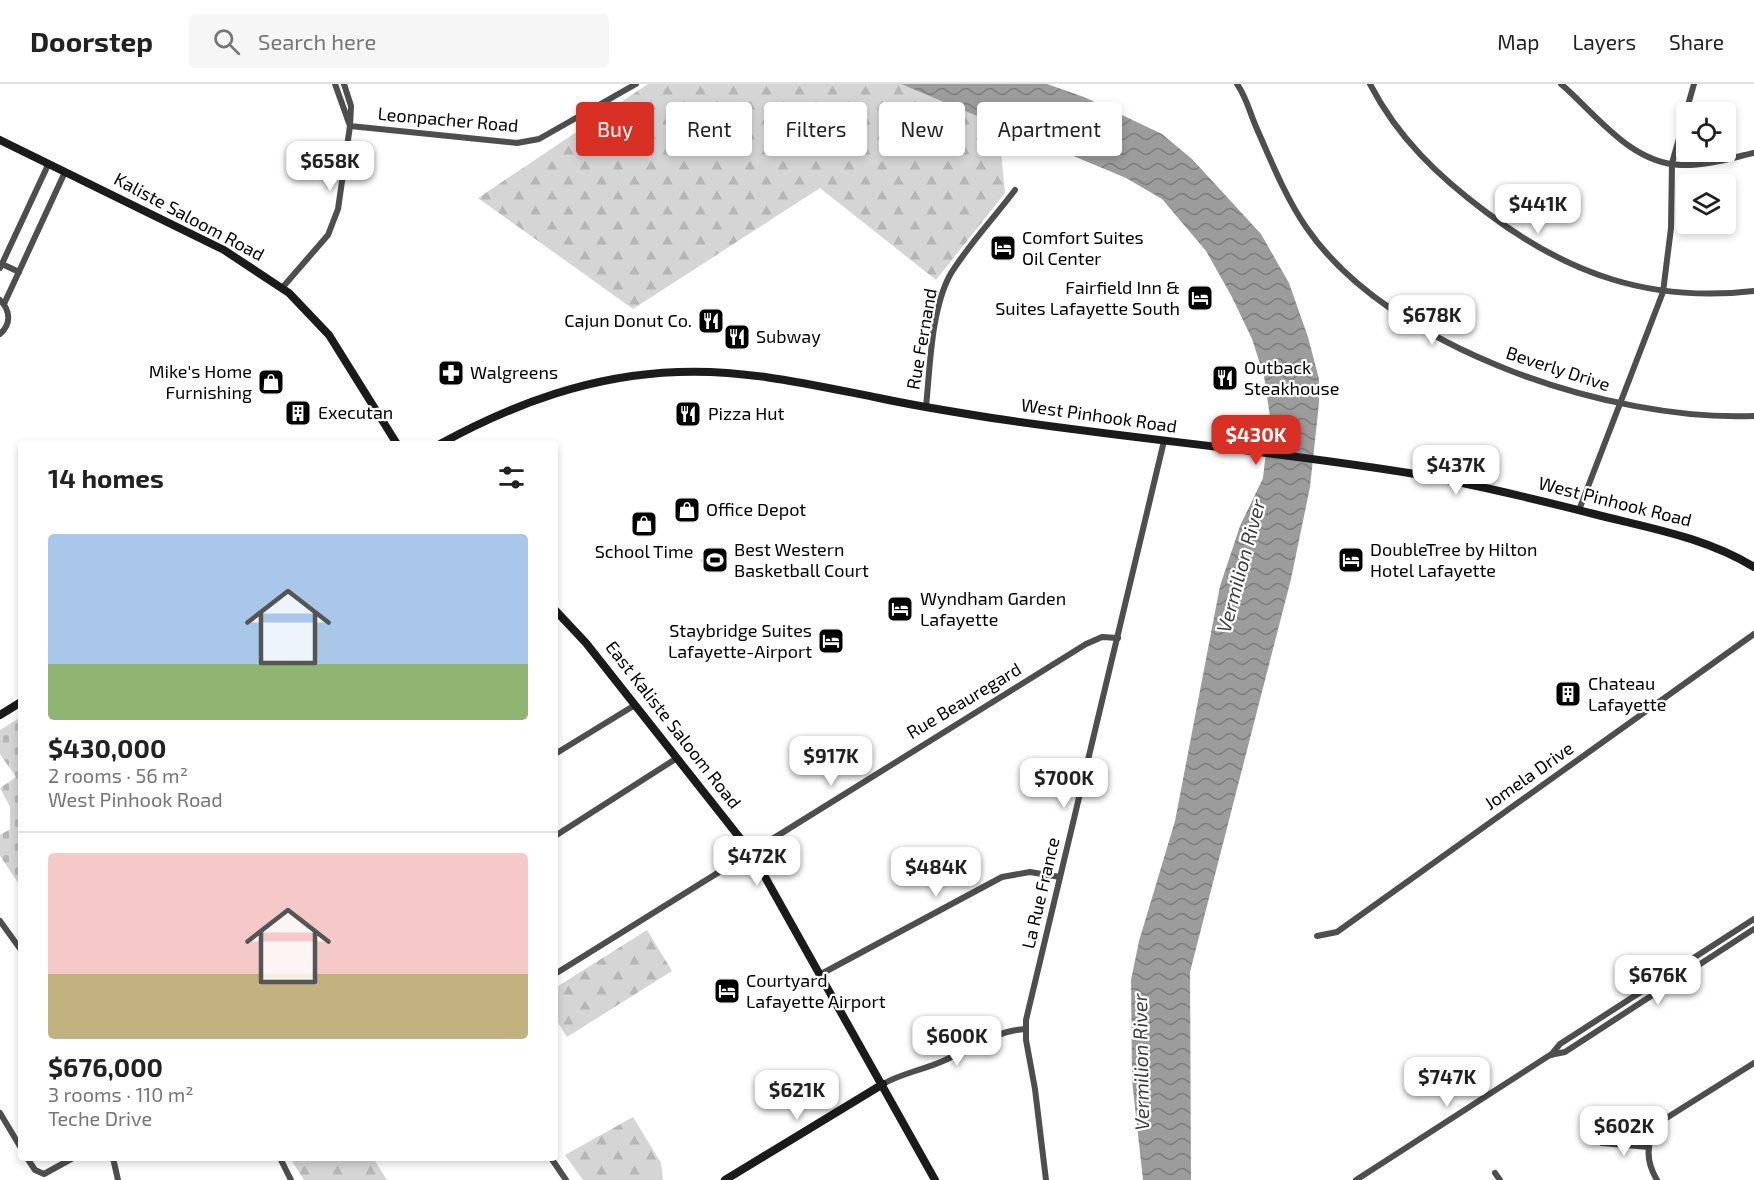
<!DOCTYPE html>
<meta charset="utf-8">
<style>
:root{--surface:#fff;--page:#f6f6f6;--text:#222;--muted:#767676;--line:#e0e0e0;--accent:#d93025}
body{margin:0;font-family:"Exo 2",sans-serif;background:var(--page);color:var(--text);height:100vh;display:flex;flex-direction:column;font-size:22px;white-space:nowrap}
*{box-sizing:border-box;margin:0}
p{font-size:20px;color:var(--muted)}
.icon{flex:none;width:33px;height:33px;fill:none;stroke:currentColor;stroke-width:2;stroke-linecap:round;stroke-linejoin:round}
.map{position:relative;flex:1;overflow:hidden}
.details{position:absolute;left:18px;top:357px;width:540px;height:720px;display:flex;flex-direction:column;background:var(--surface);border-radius:6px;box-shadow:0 3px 9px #0003}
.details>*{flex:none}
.hud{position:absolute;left:576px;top:18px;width:570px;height:54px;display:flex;gap:12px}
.controls{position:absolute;left:1676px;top:18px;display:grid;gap:12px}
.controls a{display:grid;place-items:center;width:60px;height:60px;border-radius:6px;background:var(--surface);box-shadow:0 3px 9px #0003;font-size:30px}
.price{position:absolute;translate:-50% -51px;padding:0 14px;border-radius:12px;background:#fff;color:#222;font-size:20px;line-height:39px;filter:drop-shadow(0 2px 3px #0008)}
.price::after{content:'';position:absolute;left:50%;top:36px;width:18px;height:14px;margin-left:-9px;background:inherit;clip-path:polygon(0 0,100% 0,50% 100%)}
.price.current{background:var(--accent);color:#fff}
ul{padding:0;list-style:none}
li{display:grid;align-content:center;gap:12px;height:318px;padding:0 30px}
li+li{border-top:2px solid var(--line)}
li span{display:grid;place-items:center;height:186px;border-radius:6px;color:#555}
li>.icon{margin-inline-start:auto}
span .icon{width:108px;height:108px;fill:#fffc;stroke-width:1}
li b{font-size:26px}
h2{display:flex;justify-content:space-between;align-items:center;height:72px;padding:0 30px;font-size:26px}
.pill{padding:0 21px;border-radius:6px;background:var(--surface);box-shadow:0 3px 9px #0003;font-size:21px;line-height:54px}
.pill.current{background:var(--accent);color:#fff}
header{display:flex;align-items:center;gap:36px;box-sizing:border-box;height:84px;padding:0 30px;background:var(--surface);border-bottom:2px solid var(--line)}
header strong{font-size:28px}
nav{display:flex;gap:33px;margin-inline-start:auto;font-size:21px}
.search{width:420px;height:54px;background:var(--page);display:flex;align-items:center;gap:15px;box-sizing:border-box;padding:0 21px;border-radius:6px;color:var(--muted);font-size:22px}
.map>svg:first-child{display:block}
.green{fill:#d5d5d5}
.forest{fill:url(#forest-firs)}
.cemetery{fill:url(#cemetery-stones)}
.water{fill:url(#water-waves)}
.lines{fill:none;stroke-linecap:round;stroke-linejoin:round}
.street{stroke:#4e4e4e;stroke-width:6}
.secondary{stroke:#1b1b1b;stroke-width:8}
.labels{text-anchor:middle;stroke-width:4.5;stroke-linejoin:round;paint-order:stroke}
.street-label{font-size:18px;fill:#000;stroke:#fff}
.poi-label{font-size:18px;fill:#000;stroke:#fff;text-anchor:start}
.water-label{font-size:20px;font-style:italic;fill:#3d3d3d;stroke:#fff}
</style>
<header>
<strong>Doorstep</strong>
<div class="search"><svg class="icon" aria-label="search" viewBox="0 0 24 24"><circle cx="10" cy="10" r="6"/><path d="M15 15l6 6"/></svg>Search here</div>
<nav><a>Map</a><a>Layers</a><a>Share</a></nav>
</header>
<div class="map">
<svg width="1754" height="1096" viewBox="0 0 1754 1096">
<defs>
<pattern id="forest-firs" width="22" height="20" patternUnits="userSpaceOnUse" patternTransform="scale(1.5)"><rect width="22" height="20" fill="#d5d5d5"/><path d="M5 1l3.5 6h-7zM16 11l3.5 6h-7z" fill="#b5b5b5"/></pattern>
<pattern id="cemetery-stones" width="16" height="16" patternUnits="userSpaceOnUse" patternTransform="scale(1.5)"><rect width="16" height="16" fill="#d5d5d5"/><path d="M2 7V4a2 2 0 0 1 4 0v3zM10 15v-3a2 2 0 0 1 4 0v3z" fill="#b5b5b5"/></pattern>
<pattern id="water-waves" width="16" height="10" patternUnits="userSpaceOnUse" patternTransform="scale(1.5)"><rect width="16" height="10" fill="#9c9c9c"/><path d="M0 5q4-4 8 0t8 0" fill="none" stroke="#7d7d7d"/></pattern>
</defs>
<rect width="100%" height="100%" fill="#fff"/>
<!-- green -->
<path class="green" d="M722 463 729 475 708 488 700 476Z"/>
<!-- forest -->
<g class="forest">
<path d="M648 0H901L998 38 1005 109 936 196 820 104 633 225 478 114Z"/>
<path d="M647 846 672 887 567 953 555 934V904Z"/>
<path d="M633 1033 661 1079 663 1096H583L565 1071Z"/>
<path d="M290 1074H373L387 1096H304Z"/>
</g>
<!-- cemetery -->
<path class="cemetery" d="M21 633V803L0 772V751L10 745V723L0 704 16 693 0 670V646Z"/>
<!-- water -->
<path class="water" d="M901 0H1047L1084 13 1162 50 1192 75 1261 150 1289 199 1308 253 1319 295V319L1310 403 1291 495 1190 888 1191 1096H1143L1132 996 1131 896 1139 857 1175 737 1220 502 1240 442 1263 394 1270 333 1264 292 1252 255 1232 213 1206 167 1162 115 1126 94Z"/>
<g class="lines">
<!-- street -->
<g class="street">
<path d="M344 0 351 22 350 42 517 59 539 55 636 0"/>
<path d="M1237 0C1247 14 1250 30 1257 45 1271 77 1286 114 1306 143 1389 265 1611 338 1754 332"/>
<path d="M1370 0C1398 54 1438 92 1486 128 1568 190 1650 219 1754 207"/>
<path d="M1561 0C1596 30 1630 79 1681 81 1705 82 1731 74 1754 69"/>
<path d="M1686 28 1694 0"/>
<path d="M2 180 19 188"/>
<path d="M0 184 48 81"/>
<path d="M282 204 328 151 338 125 350 42 335 0"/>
<path d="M0 216C11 227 11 240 0 250"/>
<path d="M4 220 65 88"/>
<path d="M926 323C930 284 931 226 950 191 968 161 994 134 1015 106"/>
<path d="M1579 426 1663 208 1671 144 1672 79 1686 30"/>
<path d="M555 670 635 621"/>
<path d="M555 752 677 674"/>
<path d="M0 837 21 866"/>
<path d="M1317 852 1337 848 1754 550"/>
<path d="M555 890 1086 560 1102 553 1118 554"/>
<path d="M821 890 1002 793 1030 788 1060 793"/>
<path d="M1551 971 1560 960 1754 835"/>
<path d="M883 1000C902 989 923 986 943 977 970 965 995 947 1025 945"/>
<path d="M0 1029 21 1064"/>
<path d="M1602 1059 1649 1063"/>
<path d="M27 1074 35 1086 44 1090 73 1074"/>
<path d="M113 1074 118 1096"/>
<path d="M280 1074 291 1096"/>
<path d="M551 1074 566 1096"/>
<path d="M1495 1089 1500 1096"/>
<path d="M1046 1096 1035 1005 1026 956V936L1164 357"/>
<path d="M1356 1096 1550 971 1565 968 1754 845"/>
<path d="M1657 1096C1645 1076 1646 1056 1660 1038L1754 979"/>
</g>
<!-- secondary -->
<g class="secondary">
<path d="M0 56 224 166 289 209 329 251 397 360"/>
<path d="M440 360C515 319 592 291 678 288 745 285 813 301 879 314 916 322 954 328 992 334 1133 355 1275 367 1415 390 1475 400 1535 415 1594 430 1649 444 1705 453 1754 483"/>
<path d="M555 526 586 559 751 768 935 1096"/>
<path d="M0 631 21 618"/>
<path d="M725 1096 883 1000"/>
</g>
</g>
<!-- icons -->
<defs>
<g id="hotel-square" transform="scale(1.35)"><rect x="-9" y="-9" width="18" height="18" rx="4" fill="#000" stroke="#fff"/><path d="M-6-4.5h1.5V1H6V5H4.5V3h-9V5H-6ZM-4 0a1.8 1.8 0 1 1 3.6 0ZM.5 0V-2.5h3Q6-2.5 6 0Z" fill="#fff"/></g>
<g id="restaurant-square" transform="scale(1.35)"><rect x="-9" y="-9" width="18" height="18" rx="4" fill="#000" stroke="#fff"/><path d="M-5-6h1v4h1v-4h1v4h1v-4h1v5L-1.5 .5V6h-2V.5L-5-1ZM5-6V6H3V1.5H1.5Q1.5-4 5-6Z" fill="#fff"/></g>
<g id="pharmacy-square" transform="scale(1.35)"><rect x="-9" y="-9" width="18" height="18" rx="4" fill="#000" stroke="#fff"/><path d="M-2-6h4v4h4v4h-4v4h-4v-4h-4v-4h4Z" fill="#fff"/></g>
<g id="shop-square" transform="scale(1.35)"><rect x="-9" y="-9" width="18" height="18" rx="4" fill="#000" stroke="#fff"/><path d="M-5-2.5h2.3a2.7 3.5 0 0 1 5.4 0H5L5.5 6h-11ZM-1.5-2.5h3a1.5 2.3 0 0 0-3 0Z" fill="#fff"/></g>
<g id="building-square" transform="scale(1.35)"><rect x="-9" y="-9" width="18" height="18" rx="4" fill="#000" stroke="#fff"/><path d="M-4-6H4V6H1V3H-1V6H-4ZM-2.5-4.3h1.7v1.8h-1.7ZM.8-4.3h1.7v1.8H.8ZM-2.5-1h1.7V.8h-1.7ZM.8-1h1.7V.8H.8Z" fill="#fff"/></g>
<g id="stadium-square" transform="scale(1.35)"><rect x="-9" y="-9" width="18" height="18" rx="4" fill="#000" stroke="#fff"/><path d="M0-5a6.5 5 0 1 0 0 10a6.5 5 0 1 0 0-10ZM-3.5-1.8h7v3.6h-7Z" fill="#fff"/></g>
</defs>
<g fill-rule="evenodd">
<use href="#hotel-square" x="1003" y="164"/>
<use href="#hotel-square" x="1200" y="214"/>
<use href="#restaurant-square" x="711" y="237"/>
<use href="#restaurant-square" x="737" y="253"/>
<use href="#pharmacy-square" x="451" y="289"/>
<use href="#restaurant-square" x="1225" y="294"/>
<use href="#shop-square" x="271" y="298"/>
<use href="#building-square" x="298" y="329"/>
<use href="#restaurant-square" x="688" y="330"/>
<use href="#shop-square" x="687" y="426"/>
<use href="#shop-square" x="644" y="440"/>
<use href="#stadium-square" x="715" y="476"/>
<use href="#hotel-square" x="1351" y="476"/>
<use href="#hotel-square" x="900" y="525"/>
<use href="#hotel-square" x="831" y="557"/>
<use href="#building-square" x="1568" y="610"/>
<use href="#hotel-square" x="727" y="907"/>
</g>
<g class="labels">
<!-- street labels -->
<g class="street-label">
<text transform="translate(448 36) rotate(5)" y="6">Leonpacher Road</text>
<text transform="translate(189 133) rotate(28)" y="6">Kaliste Saloom Road</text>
<text transform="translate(922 255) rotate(-80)" y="6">Rue Fernand</text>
<text transform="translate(1558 285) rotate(18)" y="6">Beverly Drive</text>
<text transform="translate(1099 332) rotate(8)" y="6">West Pinhook Road</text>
<text transform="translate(1615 418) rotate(14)" y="6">West Pinhook Road</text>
<text transform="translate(964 617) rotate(-31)" y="6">Rue Beauregard</text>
<text transform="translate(673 641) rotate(52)" y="6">East Kaliste Saloom Road</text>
<text transform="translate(1529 692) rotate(-35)" y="6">Jomela Drive</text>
<text transform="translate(1041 809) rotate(-77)" y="6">La Rue France</text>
</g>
<!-- poi labels -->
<g class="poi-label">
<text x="1022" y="160">Comfort Suites<tspan x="1022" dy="21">Oil Center</tspan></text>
<text x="1180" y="210" text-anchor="end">Fairfield Inn &amp;<tspan x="1180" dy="21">Suites Lafayette South</tspan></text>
<text x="692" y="243" text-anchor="end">Cajun Donut Co.</text>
<text x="756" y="259">Subway</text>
<text x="1244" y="290">Outback<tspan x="1244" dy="21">Steakhouse</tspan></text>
<text x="252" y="294" text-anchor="end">Mike's Home<tspan x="252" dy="21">Furnishing</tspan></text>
<text x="470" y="295">Walgreens</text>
<text x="318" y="335">Executan</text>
<text x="708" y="336">Pizza Hut</text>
<text x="706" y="432">Office Depot</text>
<text x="734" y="472">Best Western<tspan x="734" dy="21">Basketball Court</tspan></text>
<text x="1370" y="472">DoubleTree by Hilton<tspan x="1370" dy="21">Hotel Lafayette</tspan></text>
<text x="644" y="474" text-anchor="middle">School Time</text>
<text x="920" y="521">Wyndham Garden<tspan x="920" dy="21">Lafayette</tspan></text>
<text x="812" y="553" text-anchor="end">Staybridge Suites<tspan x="812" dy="21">Lafayette-Airport</tspan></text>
<text x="1588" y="606">Chateau<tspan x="1588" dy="21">Lafayette</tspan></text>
<text x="746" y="903">Courtyard<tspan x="746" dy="21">Lafayette Airport</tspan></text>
</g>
<!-- water labels -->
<g class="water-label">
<text transform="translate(1241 482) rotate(-75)" y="7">Vermilion River</text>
<text transform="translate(1141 978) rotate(-91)" y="7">Vermilion River</text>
</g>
</g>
</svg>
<div class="controls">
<a><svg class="icon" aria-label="locate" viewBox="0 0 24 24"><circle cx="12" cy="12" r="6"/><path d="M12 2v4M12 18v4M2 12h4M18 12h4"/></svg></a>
<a><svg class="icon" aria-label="layers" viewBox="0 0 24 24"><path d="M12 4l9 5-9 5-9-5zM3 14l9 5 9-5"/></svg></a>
</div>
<b class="price" style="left:330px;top:108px">$658K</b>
<b class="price" style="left:1538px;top:151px">$441K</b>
<b class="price" style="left:1432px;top:262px">$678K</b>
<b class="price current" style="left:1256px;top:382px">$430K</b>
<b class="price" style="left:1456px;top:412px">$437K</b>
<b class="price" style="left:831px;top:703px">$917K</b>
<b class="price" style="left:1064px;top:725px">$700K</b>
<b class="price" style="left:757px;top:803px">$472K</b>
<b class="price" style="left:936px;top:814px">$484K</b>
<b class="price" style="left:1658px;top:922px">$676K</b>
<b class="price" style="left:957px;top:983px">$600K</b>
<b class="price" style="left:1447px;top:1024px">$747K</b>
<b class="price" style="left:797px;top:1037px">$621K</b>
<b class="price" style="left:1624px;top:1073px">$602K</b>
<div class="hud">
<a class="pill current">Buy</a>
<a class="pill">Rent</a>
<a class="pill">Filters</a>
<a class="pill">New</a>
<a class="pill">Apartment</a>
</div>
<section class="details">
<h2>14 homes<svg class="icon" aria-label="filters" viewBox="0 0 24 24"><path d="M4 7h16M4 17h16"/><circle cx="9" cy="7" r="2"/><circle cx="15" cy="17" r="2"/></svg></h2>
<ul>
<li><span style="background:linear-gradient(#a9c7e8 70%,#8fb573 0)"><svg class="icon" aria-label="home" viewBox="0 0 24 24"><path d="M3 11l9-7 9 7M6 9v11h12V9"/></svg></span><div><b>$430,000</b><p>2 rooms · 56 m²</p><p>West Pinhook Road</p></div></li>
<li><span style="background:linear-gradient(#f6c9c9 65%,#c2b280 0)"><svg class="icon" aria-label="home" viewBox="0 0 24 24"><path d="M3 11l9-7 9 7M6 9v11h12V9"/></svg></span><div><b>$676,000</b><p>3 rooms · 110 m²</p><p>Teche Drive</p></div></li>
</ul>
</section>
</div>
